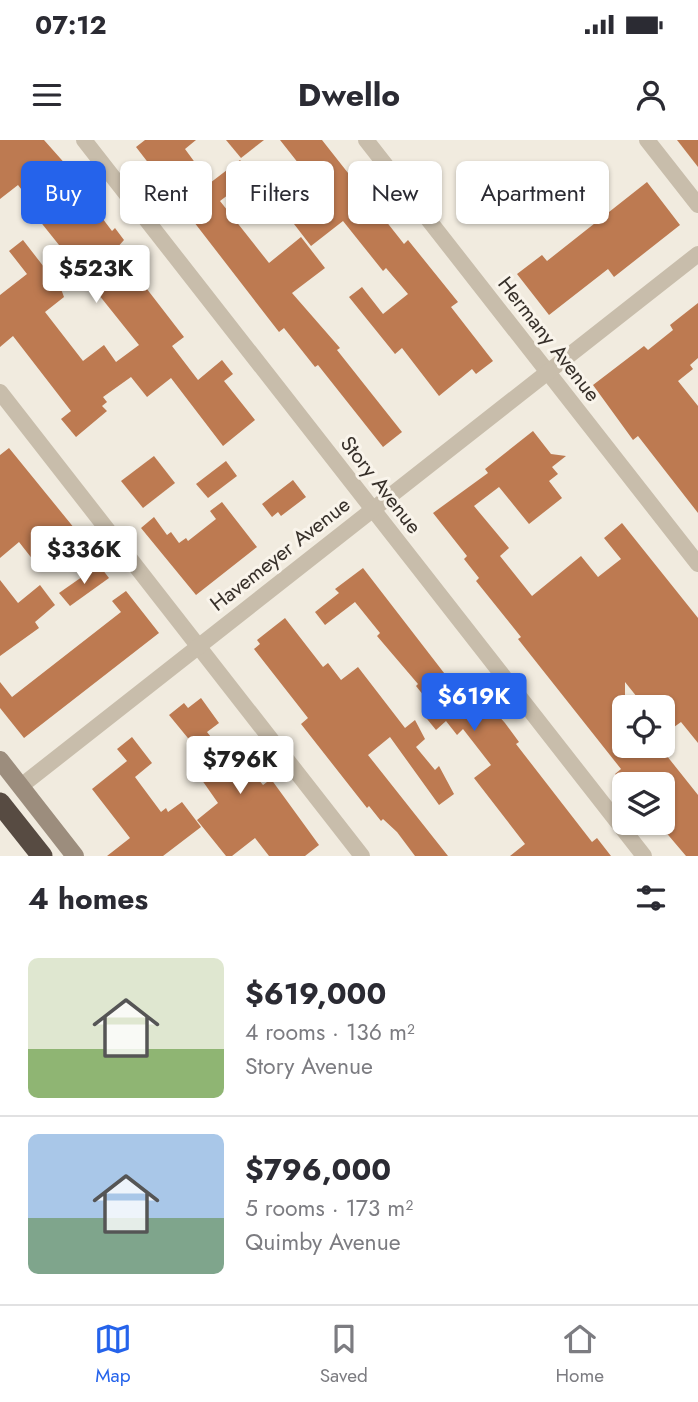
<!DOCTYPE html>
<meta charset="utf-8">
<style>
:root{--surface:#fff;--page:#f7f7f7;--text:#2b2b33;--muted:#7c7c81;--line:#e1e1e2;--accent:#2563eb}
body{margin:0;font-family:Jost,sans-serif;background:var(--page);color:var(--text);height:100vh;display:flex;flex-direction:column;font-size:26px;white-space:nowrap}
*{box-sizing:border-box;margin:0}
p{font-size:23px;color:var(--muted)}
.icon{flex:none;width:38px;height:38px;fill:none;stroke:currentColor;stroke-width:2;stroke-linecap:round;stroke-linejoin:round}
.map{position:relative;height:716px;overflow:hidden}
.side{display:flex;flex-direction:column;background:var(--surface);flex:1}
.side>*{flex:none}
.top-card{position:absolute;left:21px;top:21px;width:656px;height:63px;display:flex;gap:14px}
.tools{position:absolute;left:612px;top:555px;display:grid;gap:14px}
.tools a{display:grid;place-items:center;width:63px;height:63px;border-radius:10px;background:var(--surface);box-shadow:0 2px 5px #0004;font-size:35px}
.price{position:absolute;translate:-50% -60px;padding:0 16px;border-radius:7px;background:#fff;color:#222;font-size:23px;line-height:46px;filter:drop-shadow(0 2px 4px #0008)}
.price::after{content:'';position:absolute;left:50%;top:42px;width:21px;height:16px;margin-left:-10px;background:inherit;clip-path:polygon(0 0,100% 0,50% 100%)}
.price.current{background:var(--accent);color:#fff}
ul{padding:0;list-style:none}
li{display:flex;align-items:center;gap:21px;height:175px;padding:0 28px}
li+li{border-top:2px solid var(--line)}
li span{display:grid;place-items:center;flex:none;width:196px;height:140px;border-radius:10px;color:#555}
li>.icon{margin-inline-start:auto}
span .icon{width:84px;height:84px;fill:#fffc;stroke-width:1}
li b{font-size:30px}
h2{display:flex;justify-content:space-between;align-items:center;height:84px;padding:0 28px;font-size:30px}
.chip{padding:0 24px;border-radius:10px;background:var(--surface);box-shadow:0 2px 5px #0004;font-size:24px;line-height:63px}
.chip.current{background:var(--accent);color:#fff}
.status{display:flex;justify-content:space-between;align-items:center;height:49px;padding:0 35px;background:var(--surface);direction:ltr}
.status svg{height:19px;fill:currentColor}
header{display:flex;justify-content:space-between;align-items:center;height:91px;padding:0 28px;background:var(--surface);font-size:32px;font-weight:700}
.tabs{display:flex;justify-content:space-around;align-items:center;height:98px;border-top:2px solid var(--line);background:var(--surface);font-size:19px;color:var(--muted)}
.tabs a{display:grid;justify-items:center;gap:4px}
.tabs .current{color:var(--accent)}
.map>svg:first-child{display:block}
.building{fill:#bd7a51}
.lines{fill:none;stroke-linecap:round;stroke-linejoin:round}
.minor{stroke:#c8bdab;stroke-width:16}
.secondary{stroke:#9c8d7d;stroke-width:18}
.motorway{stroke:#574b42;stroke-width:21}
.labels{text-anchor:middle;stroke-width:6;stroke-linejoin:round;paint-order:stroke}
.street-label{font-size:21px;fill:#37302a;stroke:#f9f4eb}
</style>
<div class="status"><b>07:12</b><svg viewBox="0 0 49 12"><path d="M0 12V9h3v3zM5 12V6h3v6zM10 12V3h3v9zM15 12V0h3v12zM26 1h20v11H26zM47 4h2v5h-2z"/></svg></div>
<header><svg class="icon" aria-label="menu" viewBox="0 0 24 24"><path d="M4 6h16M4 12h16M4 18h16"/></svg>Dwello<svg class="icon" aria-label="person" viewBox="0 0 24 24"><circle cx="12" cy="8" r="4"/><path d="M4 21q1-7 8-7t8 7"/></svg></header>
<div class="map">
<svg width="698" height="716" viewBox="0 0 698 716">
<rect width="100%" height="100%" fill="#f1ebdf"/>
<!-- building -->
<g class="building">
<path d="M0 0H44L68 27 77 40 75 42 112 91 115 88 124 100 116 109 184 197 172 206 198 240 222 220 233 234 224 241 255 280 223 306 171 238 147 257 131 237 103 257 107 262 102 266 107 271 76 297 61 279 71 271 13 196 0 207V155L27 134 9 111 23 100 61 149 64 157 45 172 83 221 104 205 116 222 139 205 35 75 39 72 18 45 0 59Z"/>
<path d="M145 0H196L185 9 210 43 240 20 253 36 220 61 269 123 301 97 325 128 292 153 340 208 337 210 402 292 383 307 318 225 315 227 284 188 279 192 136 7Z"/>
<path d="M226 0H264L241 18Z"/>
<path d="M280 0H322L404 104 408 100 458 162 451 167 493 221 476 234 472 229 439 256 402 208 395 214 349 157 362 147 383 174 408 154 386 128 383 131 343 81 311 106 277 62 310 38Z"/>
<path d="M677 0H698V27Z"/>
<path d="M647 42 680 85 614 137 608 129 549 175 517 134 542 115 547 121Z"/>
<path d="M698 163V218L690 225 693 229 678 241 698 266V373L638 296 633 300 593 245 644 206 648 210 673 190 670 185Z"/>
<path d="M533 291 551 314 566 316 552 327 558 334 549 341 562 358 529 384 499 347 474 366 509 408 500 416 532 456 581 416 598 437 621 419 604 398 622 383 698 478V603L681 582 663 595V567H645L625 542V606H659L698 655V716H686L658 683 663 682V644H623L615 634 621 629 518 499 521 497 476 441 479 438 464 419 467 416 433 373 488 333 485 329Z"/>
<path d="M9 308 79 394 57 411 61 415 41 430 19 402 0 418V315Z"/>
<path d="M154 316 175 343 143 368 121 341Z"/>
<path d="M226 321 237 336 208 358 196 344Z"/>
<path d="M293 340 306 357 281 376 278 372 272 377 262 364Z"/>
<path d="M222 362 257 407 196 455 141 388 154 377 167 395 171 392 179 403 186 398 188 401 216 379 210 371Z"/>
<path d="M99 425 109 438 70 466 59 453Z"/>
<path d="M363 428 468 564 480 555 505 583 519 602 516 604 592 702 597 698 611 716H510L525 704 474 638 491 625 463 589 457 595 446 581 436 590 423 574 432 566 416 546 418 544 377 496 380 493 355 462 325 485 315 472 339 453 335 449Z"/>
<path d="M0 440 18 463 40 445 55 465 35 482 39 488 0 516Z"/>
<path d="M126 451 159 493 24 598 0 568V542L12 557 121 472 112 461Z"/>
<path d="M285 478 323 527 328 523 341 540 358 527 405 588 415 580 425 599 416 607 435 630 439 626 454 654 439 665 390 597 368 615 448 716H415L397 692 383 679 381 681 369 666 367 668 301 584 308 578 254 509 260 504 257 500Z"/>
<path d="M201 558 219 583 207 592 230 621 238 615 263 645 271 639 319 705 305 716H269L255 698 232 716H226L197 680 218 663 190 623 201 614 169 575 184 563 188 568Z"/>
<path d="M132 597 152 623 135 637 161 672 166 668 168 672 182 662 201 687 163 716H107L130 698 92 649 127 621 117 609Z"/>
</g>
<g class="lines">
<!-- minor -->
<g class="minor">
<path d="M84 0 644 716"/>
<path d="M366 0 698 424"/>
<path d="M647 0 698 65"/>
<path d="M0 252 362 716"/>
<path d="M21 646 698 114"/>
</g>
<!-- secondary -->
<path class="secondary" d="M0 620 75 716"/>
<!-- motorway -->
<path class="motorway" d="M0 663 42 716"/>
</g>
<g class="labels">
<!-- street labels -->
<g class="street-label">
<text transform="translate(549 199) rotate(52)" y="7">Hermany Avenue</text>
<text transform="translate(381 345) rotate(52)" y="7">Story Avenue</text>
<text transform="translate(280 414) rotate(-38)" y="7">Havemeyer Avenue</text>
</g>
</g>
</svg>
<div class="tools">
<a><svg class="icon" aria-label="locate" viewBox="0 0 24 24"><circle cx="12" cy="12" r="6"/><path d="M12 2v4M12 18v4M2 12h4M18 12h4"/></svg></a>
<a><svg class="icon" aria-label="layers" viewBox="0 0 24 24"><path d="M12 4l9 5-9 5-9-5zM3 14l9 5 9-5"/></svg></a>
</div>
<b class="price" style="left:96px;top:165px">$523K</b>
<b class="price" style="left:84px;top:446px">$336K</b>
<b class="price current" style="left:474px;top:593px">$619K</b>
<b class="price" style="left:240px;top:656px">$796K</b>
<div class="top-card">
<a class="chip current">Buy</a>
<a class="chip">Rent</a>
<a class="chip">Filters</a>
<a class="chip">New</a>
<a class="chip">Apartment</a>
</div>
</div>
<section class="side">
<h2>4 homes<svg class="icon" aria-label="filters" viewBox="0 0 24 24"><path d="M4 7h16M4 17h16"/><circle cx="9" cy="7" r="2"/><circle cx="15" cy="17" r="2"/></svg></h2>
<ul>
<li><span style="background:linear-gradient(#dfe7d0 65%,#8fb573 0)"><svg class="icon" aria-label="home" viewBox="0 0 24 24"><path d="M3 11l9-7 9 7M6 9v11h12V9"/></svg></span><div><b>$619,000</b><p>4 rooms · 136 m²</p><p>Story Avenue</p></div></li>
<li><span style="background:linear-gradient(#a9c7e8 60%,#7fa58c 0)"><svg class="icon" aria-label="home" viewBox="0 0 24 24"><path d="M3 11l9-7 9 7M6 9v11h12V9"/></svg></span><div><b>$796,000</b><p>5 rooms · 173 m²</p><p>Quimby Avenue</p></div></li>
</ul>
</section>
<nav class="tabs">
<a class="current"><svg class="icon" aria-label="map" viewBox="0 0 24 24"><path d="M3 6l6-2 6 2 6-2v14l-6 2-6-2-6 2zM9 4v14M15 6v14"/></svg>Map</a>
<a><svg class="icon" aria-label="saved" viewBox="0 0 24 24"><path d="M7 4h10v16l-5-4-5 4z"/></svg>Saved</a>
<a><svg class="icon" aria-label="home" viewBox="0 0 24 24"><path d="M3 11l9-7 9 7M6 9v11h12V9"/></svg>Home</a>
</nav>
